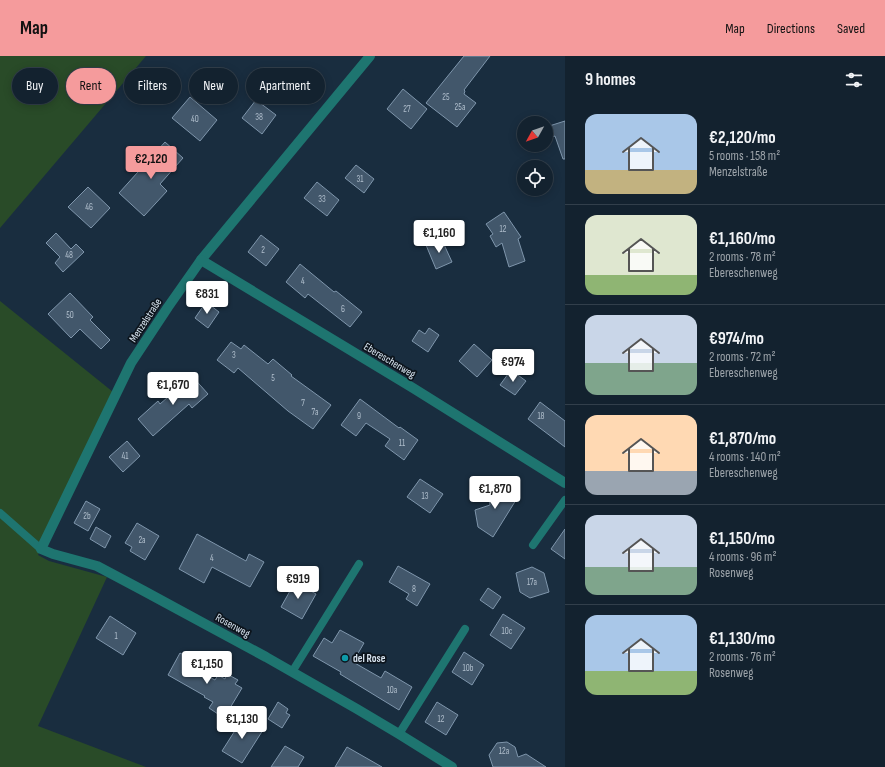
<!DOCTYPE html>
<meta charset="utf-8">
<style>
:root{--surface:#13222f;--page:#202f3b;--text:#f1f3f6;--muted:#9da4aa;--line:#323f4b;--accent:#f59b9c}
body{margin:0;font-family:"Sofia Sans Condensed",sans-serif;background:var(--page);color:var(--text);height:100vh;display:flex;flex-direction:column;font-size:15px;white-space:nowrap}
*{box-sizing:border-box;margin:0}
p{font-size:13px;color:var(--muted)}
.icon{flex:none;width:22px;height:22px;fill:none;stroke:currentColor;stroke-width:2;stroke-linecap:round;stroke-linejoin:round}
.map{position:relative;flex:1;overflow:hidden}
.details{display:flex;flex-direction:column;background:var(--surface);width:320px}
.details>*{flex:none}
.banner{position:absolute;left:12px;top:12px;width:380px;height:36px;display:flex;gap:8px}
.needle{width:26px;rotate:230deg}
.fabs{position:absolute;left:517px;top:60px;display:grid;gap:8px}
.fabs a{display:grid;place-items:center;width:36px;height:36px;border-radius:50%;background:var(--surface);box-shadow:0 2px 10px #0003,0 0 0 1px var(--line);font-size:20px}
.price{position:absolute;translate:-50% -34px;padding:0 9px;border-radius:4px;background:#fff;color:#222;font-size:13px;line-height:26px;filter:drop-shadow(0 1px 2px #0008)}
.price::after{content:'';position:absolute;left:50%;top:24px;width:12px;height:9px;margin-left:-6px;background:inherit;clip-path:polygon(0 0,100% 0,50% 100%)}
.price.selected{background:var(--accent);color:#111}
ul{padding:0;list-style:none}
li{display:flex;align-items:center;gap:12px;height:100px;padding:0 20px}
li+li{border-top:1px solid var(--line)}
li span{display:grid;place-items:center;flex:none;width:112px;height:80px;border-radius:12px;color:#555}
li>.icon{margin-inline-start:auto}
span .icon{width:48px;height:48px;fill:#fffc;stroke-width:1}
li b{font-size:17px}
h2{display:flex;justify-content:space-between;align-items:center;height:48px;padding:0 20px;font-size:17px}
.tag{padding:0 14px;border-radius:18px;background:var(--surface);box-shadow:0 2px 10px #0003,0 0 0 1px var(--line);font-size:14px;line-height:36px}
.tag.selected{background:var(--accent);color:#111}
header{display:flex;align-items:center;gap:24px;box-sizing:border-box;height:56px;padding:0 20px;background:var(--accent);color:#111}
header strong{font-size:19px}
nav{display:flex;gap:22px;margin-inline-start:auto;font-size:14px}
main{display:flex;flex:1;min-height:0}
.map>svg:first-child{display:block}
.green{fill:#294b28}
.building{fill:#42576b;stroke:#7f96ac}
.lines{fill:none;stroke-linecap:round;stroke-linejoin:round}
.lane{stroke:#1e7570;stroke-width:8}
.street{stroke:#1e7570;stroke-width:10}
.culture-dot{fill:#0f9aa8;stroke:#0c141c;stroke-width:1.5}
.labels{text-anchor:middle;stroke-width:3.5;stroke-linejoin:round;paint-order:stroke}
.number-label{font-size:9px;fill:#b1bfcd}
.street-label{font-size:11px;fill:#d6e2ee;stroke:#0c141c}
.poi-label{font-size:11px;font-weight:bold;fill:#d6e2ee;stroke:#0c141c;text-anchor:start}
</style>
<header>
<strong>Map</strong>
<nav><a>Map</a><a>Directions</a><a>Saved</a></nav>
</header>
<main>
<div class="map">
<svg width="565" height="711" viewBox="0 0 565 711">
<rect width="100%" height="100%" fill="#192d3f"/>
<!-- green -->
<g class="green">
<path d="M0 0H146L0 172Z"/>
<path d="M0 245 118 340 38 499 49 505 107 521 38 670 146 711H0Z"/>
</g>
<!-- building -->
<g class="building">
<path d="M464 0H490L464 34 465 35 464 38 476 47 457 71 426 47Z"/>
<path d="M403 33 427 53 411 73 387 53Z"/>
<path d="M190 41 217 64 200 85 172 62Z"/>
<path d="M256 44 276 59 262 78 242 62Z"/>
<path d="M565 65V103H563L555 80 546 83V71Z"/>
<path d="M165 86 183 102 160 128 167 135 144 160 119 137Z"/>
<path d="M356 109 374 123 364 137 345 122Z"/>
<path d="M317 126 339 144 327 160 304 142Z"/>
<path d="M88 131 110 152 91 172 68 151Z"/>
<path d="M504 156 521 181 518 183 525 205 509 211 502 187 496 191 490 180 493 178 486 168Z"/>
<path d="M56 177 71 193 76 188 84 196 63 216 55 207 60 201 46 187Z"/>
<path d="M261 179 279 193 266 210 248 196Z"/>
<path d="M441 182 452 206 436 213 426 189Z"/>
<path d="M300 208 334 236 336 235 362 256 350 271 308 238 305 242 286 226Z"/>
<path d="M70 237 93 261 90 264 110 284 101 293 80 273 71 282 48 258Z"/>
<path d="M206 246 219 256 208 272 195 262Z"/>
<path d="M429 272 439 279 428 296 412 285 419 274 425 278Z"/>
<path d="M231 286 241 293 244 289 268 308 273 303 292 319 291 320 331 349 313 373 288 355 238 312 234 317 217 304Z"/>
<path d="M474 288 492 304 477 321 459 305Z"/>
<path d="M511 314 526 325 515 339 500 329Z"/>
<path d="M192 320 208 338 192 352 189 348 153 380 138 363 158 345 160 348Z"/>
<path d="M360 343 399 372 400 371 418 384 404 404 385 390 390 383 366 367 356 380 341 369Z"/>
<path d="M540 346 565 365V391L528 363Z"/>
<path d="M127 385 140 400 123 416 109 401Z"/>
<path d="M420 423 443 438 430 457 407 441Z"/>
<path d="M503 430 513 435 516 444 493 481 478 471 475 454 490 449 488 434Z"/>
<path d="M86 445 100 453 88 475 74 467Z"/>
<path d="M137 467 159 480 145 504 130 495 132 491 125 487Z"/>
<path d="M96 471 111 480 105 492 90 483Z"/>
<path d="M565 473V503L551 493Z"/>
<path d="M197 478 246 505 249 498 264 506 250 531 212 511 204 527 179 513Z"/>
<path d="M398 510 430 528 417 550 406 543 409 538 389 526Z"/>
<path d="M532 511 544 517 549 536 530 542 520 536 516 517Z"/>
<path d="M295 526 316 538 302 563 281 551Z"/>
<path d="M488 532 501 541 493 553 480 544Z"/>
<path d="M503 558 525 572 511 593 490 579Z"/>
<path d="M110 560 136 577 123 599 96 582Z"/>
<path d="M340 574 364 587 353 606 381 622 385 615 412 631 399 654 340 618 341 616 313 600 324 582 332 587Z"/>
<path d="M464 596 484 609 472 629 452 616Z"/>
<path d="M180 597 198 607 194 613 215 624 218 619 225 623 227 618 238 624 235 628 242 632 224 662 209 652 213 646 204 641 205 640 168 619Z"/>
<path d="M278 646 288 653 286 657 290 659 282 672 268 663Z"/>
<path d="M437 646 458 659 446 679 425 666Z"/>
<path d="M243 662 263 674 242 707 222 695Z"/>
<path d="M507 686 515 691 518 701 526 698 546 711H493L489 699 497 687Z"/>
<path d="M285 690 304 701 298 711H271Z"/>
<path d="M347 691 382 711H335Z"/>
</g>
<g class="lines">
<!-- lane -->
<g class="lane">
<path d="M0 457 41 493"/>
<path d="M533 489 565 444"/>
<path d="M292 616 359 508"/>
<path d="M399 678 465 573"/>
</g>
<!-- street -->
<g class="street">
<path d="M370 0 201 204 168 251 131 307 41 493 53 498 97 510 144 535 266 601 357 653 399 678 452 711"/>
<path d="M201 204 413 332 565 427"/>
</g>
</g>
<!-- markers -->
<circle class="culture-dot" cx="345" cy="602" r="4"/>
<g class="labels">
<!-- number labels -->
<g class="number-label">
<text x="446" y="44">25</text>
<text x="460" y="54">25a</text>
<text x="407" y="56">27</text>
<text x="259" y="64">38</text>
<text x="195" y="66">40</text>
<text x="360" y="126">31</text>
<text x="322" y="146">33</text>
<text x="89" y="154">46</text>
<text x="503" y="176">12</text>
<text x="263" y="197">2</text>
<text x="69" y="202">48</text>
<text x="303" y="228">4</text>
<text x="343" y="256">6</text>
<text x="70" y="262">50</text>
<text x="234" y="302">3</text>
<text x="273" y="325">5</text>
<text x="303" y="350">7</text>
<text x="315" y="359">7a</text>
<text x="359" y="363">9</text>
<text x="541" y="363">18</text>
<text x="402" y="390">11</text>
<text x="125" y="403">41</text>
<text x="425" y="443">13</text>
<text x="87" y="463">2b</text>
<text x="142" y="487">2a</text>
<text x="212" y="505">4</text>
<text x="532" y="529">17a</text>
<text x="414" y="536">8</text>
<text x="507" y="578">10c</text>
<text x="116" y="583">1</text>
<text x="468" y="615">10b</text>
<text x="392" y="637">10a</text>
<text x="441" y="666">12</text>
<text x="504" y="698">12a</text>
</g>
<!-- street labels -->
<g class="street-label">
<text transform="translate(145 264) rotate(-57)" y="4">Menzelstraße</text>
<text transform="translate(390 304) rotate(31)" y="4">Ebereschenweg</text>
<text transform="translate(233 569) rotate(29)" y="4">Rosenweg</text>
</g>
<!-- poi labels -->
<g class="poi-label">
<text x="353" y="606">del Rose</text>
</g>
</g>
</svg>
<div class="fabs">
<a><svg class="needle" viewBox="-14 -14 28 28"><path d="M0-13l5 13h-10z" fill="#e53935"/><path d="M0 13l5-13h-10z" fill="#9da4aa"/></svg></a>
<a><svg class="icon" aria-label="locate" viewBox="0 0 24 24"><circle cx="12" cy="12" r="6"/><path d="M12 2v4M12 18v4M2 12h4M18 12h4"/></svg></a>
</div>
<b class="price selected" style="left:151px;top:124px">€2,120</b>
<b class="price" style="left:439px;top:198px">€1,160</b>
<b class="price" style="left:207px;top:259px">€831</b>
<b class="price" style="left:513px;top:327px">€974</b>
<b class="price" style="left:173px;top:350px">€1,670</b>
<b class="price" style="left:495px;top:454px">€1,870</b>
<b class="price" style="left:298px;top:544px">€919</b>
<b class="price" style="left:207px;top:629px">€1,150</b>
<b class="price" style="left:242px;top:684px">€1,130</b>
<div class="banner">
<a class="tag">Buy</a>
<a class="tag selected">Rent</a>
<a class="tag">Filters</a>
<a class="tag">New</a>
<a class="tag">Apartment</a>
</div>
</div>
<section class="details">
<h2>9 homes<svg class="icon" aria-label="filters" viewBox="0 0 24 24"><path d="M4 7h16M4 17h16"/><circle cx="9" cy="7" r="2"/><circle cx="15" cy="17" r="2"/></svg></h2>
<ul>
<li><span style="background:linear-gradient(#a9c7e8 70%,#c2b280 0)"><svg class="icon" aria-label="home" viewBox="0 0 24 24"><path d="M3 11l9-7 9 7M6 9v11h12V9"/></svg></span><div><b>€2,120/mo</b><p>5 rooms · 158 m²</p><p>Menzelstraße</p></div></li>
<li><span style="background:linear-gradient(#dfe7d0 75%,#8fb573 0)"><svg class="icon" aria-label="home" viewBox="0 0 24 24"><path d="M3 11l9-7 9 7M6 9v11h12V9"/></svg></span><div><b>€1,160/mo</b><p>2 rooms · 78 m²</p><p>Ebereschenweg</p></div></li>
<li><span style="background:linear-gradient(#c9d6e8 60%,#7fa58c 0)"><svg class="icon" aria-label="home" viewBox="0 0 24 24"><path d="M3 11l9-7 9 7M6 9v11h12V9"/></svg></span><div><b>€974/mo</b><p>2 rooms · 72 m²</p><p>Ebereschenweg</p></div></li>
<li><span style="background:linear-gradient(#ffd9b3 70%,#9aa5b1 0)"><svg class="icon" aria-label="home" viewBox="0 0 24 24"><path d="M3 11l9-7 9 7M6 9v11h12V9"/></svg></span><div><b>€1,870/mo</b><p>4 rooms · 140 m²</p><p>Ebereschenweg</p></div></li>
<li><span style="background:linear-gradient(#c9d6e8 65%,#7fa58c 0)"><svg class="icon" aria-label="home" viewBox="0 0 24 24"><path d="M3 11l9-7 9 7M6 9v11h12V9"/></svg></span><div><b>€1,150/mo</b><p>4 rooms · 96 m²</p><p>Rosenweg</p></div></li>
<li><span style="background:linear-gradient(#a9c7e8 70%,#8fb573 0)"><svg class="icon" aria-label="home" viewBox="0 0 24 24"><path d="M3 11l9-7 9 7M6 9v11h12V9"/></svg></span><div><b>€1,130/mo</b><p>2 rooms · 76 m²</p><p>Rosenweg</p></div></li>
</ul>
</section>
</main>
